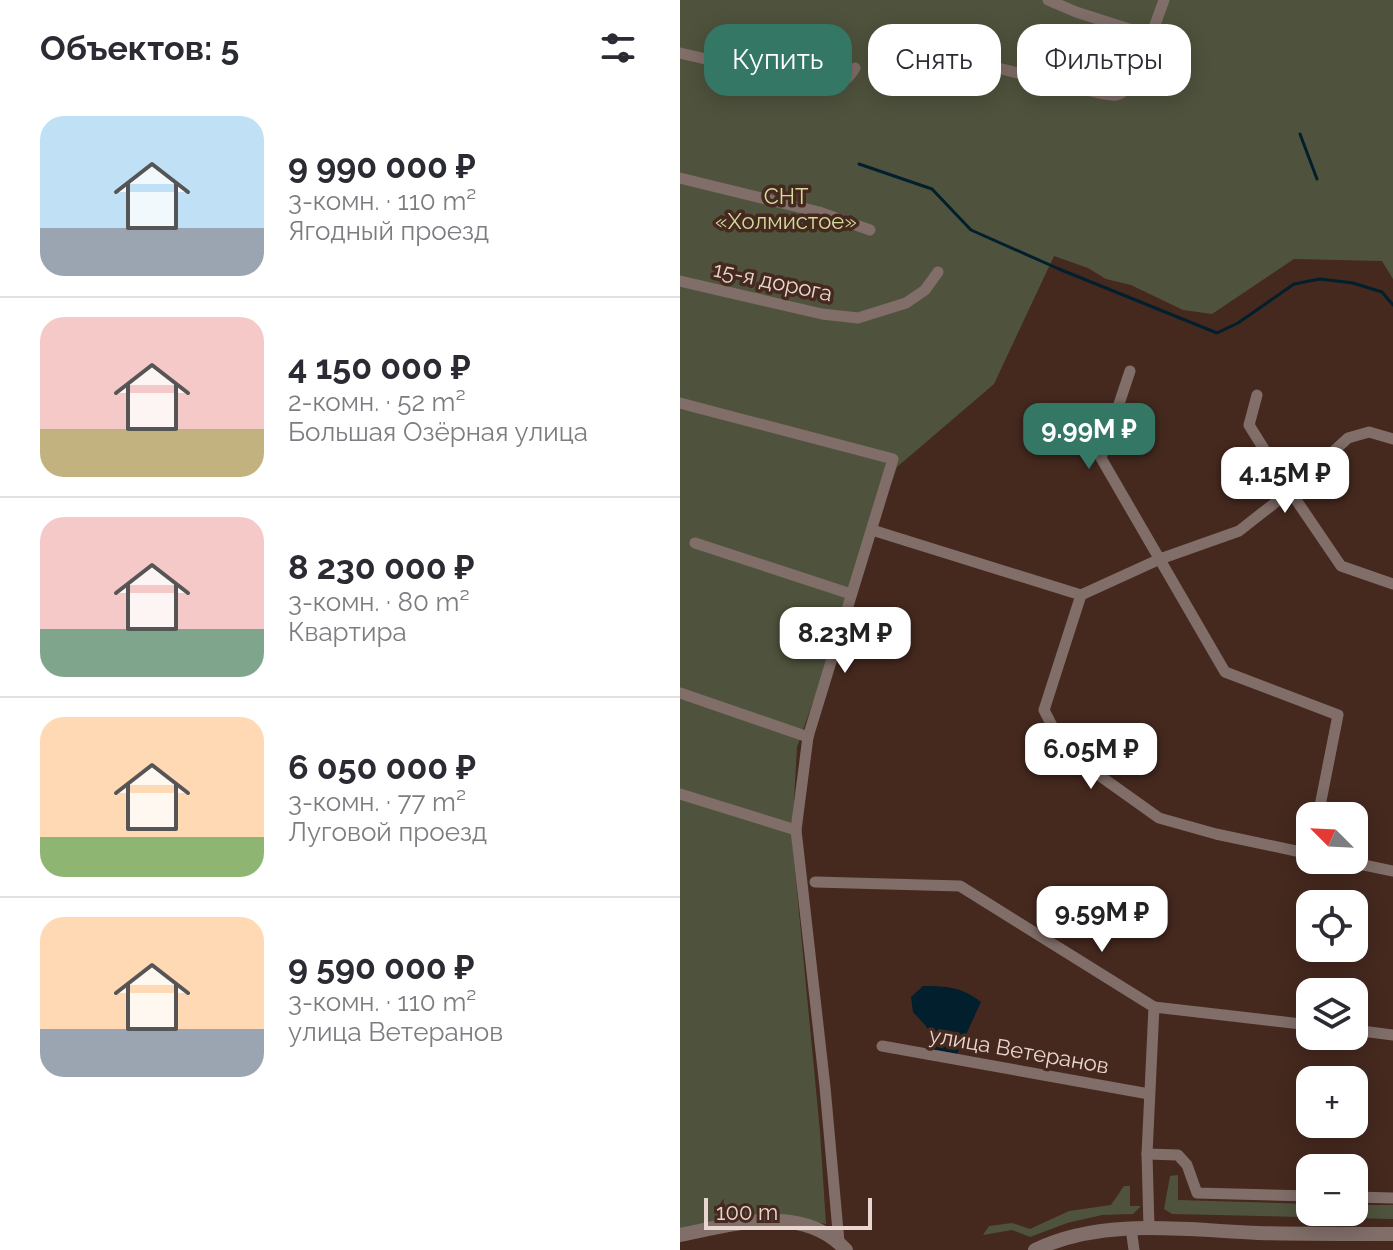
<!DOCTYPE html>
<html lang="ru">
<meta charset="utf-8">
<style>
:root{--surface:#fff;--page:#f7f7f7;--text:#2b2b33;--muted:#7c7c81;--line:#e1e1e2;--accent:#347765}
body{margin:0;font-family:Raleway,sans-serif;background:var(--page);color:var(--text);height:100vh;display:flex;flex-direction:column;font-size:30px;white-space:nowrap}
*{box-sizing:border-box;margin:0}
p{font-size:26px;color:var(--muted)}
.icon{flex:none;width:44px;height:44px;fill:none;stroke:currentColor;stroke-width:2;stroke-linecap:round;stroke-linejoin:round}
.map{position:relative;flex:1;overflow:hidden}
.sheet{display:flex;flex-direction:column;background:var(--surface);width:680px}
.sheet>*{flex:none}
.banner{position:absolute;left:24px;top:24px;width:568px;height:72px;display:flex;gap:16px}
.needle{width:52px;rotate:294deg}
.tools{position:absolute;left:616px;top:802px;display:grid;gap:16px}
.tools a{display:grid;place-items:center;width:72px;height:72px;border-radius:16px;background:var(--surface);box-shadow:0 4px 20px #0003;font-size:40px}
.scale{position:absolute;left:24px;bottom:20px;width:168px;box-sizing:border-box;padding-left:8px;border:4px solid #e9d6d0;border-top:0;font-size:22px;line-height:28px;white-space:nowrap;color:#e9d6d0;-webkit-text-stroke:6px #45291f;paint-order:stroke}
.price{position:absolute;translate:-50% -68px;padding:0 18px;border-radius:16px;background:#fff;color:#222;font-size:26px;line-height:52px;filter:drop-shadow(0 2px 4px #0008)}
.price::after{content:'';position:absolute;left:50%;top:48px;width:24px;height:18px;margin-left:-12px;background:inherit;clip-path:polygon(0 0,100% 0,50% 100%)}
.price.current{background:var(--accent);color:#fff}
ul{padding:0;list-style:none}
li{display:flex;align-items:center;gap:24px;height:200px;padding:0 40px}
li+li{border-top:2px solid var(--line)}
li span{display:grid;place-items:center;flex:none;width:224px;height:160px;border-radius:24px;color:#555}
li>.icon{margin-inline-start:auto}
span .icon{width:96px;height:96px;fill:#fffc;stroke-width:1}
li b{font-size:34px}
h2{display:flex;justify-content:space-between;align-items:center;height:96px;padding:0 40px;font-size:34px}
.pill{padding:0 28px;border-radius:24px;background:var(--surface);box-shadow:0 4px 20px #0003;font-size:28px;line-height:72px}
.pill.current{background:var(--accent);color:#fff}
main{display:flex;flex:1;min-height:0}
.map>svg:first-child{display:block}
.green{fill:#4f533d}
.water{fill:#011f2c}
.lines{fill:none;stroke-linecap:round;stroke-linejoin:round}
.stream{stroke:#011f2c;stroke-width:3}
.minor{stroke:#816e69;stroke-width:11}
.tertiary{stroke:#816e69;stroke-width:14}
.labels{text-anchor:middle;stroke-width:7;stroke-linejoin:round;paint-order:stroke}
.park-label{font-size:22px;fill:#d2dd9d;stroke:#45291f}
.street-label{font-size:22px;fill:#e9d6d0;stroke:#45291f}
</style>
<main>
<section class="sheet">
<h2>Объектов: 5<svg class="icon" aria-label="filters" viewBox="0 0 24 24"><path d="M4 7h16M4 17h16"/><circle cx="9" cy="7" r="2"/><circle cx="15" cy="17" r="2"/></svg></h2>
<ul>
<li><span style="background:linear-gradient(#bfe0f5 70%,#9aa5b1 0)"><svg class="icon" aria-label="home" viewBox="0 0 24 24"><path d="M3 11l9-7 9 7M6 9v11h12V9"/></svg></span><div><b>9 990 000 ₽</b><p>3-комн. · 110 m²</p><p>Ягодный проезд</p></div></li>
<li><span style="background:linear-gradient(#f6c9c9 70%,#c2b280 0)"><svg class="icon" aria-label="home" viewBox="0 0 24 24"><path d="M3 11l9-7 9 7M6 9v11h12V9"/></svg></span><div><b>4 150 000 ₽</b><p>2-комн. · 52 m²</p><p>Большая Озёрная улица</p></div></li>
<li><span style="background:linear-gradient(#f6c9c9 70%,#7fa58c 0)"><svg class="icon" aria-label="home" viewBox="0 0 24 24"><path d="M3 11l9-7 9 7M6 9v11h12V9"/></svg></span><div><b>8 230 000 ₽</b><p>3-комн. · 80 m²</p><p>Квартира</p></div></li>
<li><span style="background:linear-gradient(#ffd9b3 75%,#8fb573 0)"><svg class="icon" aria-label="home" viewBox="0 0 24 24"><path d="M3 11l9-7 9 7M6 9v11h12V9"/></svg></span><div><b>6 050 000 ₽</b><p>3-комн. · 77 m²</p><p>Луговой проезд</p></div></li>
<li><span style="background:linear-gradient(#ffd9b3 70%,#9aa5b1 0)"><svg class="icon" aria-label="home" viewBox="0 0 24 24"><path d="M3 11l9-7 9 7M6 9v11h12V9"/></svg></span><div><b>9 590 000 ₽</b><p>3-комн. · 110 m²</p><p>улица Ветеранов</p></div></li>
</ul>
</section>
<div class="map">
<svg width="713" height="1250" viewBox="0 0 713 1250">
<rect width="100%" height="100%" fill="#45291f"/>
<!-- green -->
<g class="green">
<path d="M0 0H713V279L702 261 614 259 532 314 503 310 451 285 426 279 408 268 374 256 314 384 217 467 117 747 112 839 140 1132 146 1224 90 1214 0 1232Z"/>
<path d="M498 1175V1200L630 1204V1212H674V1205H713V1219L492 1214 484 1209 490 1176Z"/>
<path d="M444 1186H450V1206H461L453 1214 422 1215 387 1223 350 1237 332 1230 303 1235 309 1226 332 1223 350 1229 389 1211 431 1205Z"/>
</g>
<!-- water -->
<g class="water">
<path d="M423 34 451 43 452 62 400 67 397 53Z"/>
<path d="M243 986C267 986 282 987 301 1002L277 1054 250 1049 253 1038 245 1025 233 1012 231 997Z"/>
</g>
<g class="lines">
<!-- stream -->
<g class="stream">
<path d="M620 134 637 179"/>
<path d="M179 164 252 189 291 230 379 269 537 333 558 323 614 284 640 279 673 283 702 292 713 305"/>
</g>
<!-- minor -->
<g class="minor">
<path d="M368 0 396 12 471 36 484 0"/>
<path d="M233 47 423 94C428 94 433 96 437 95 454 91 465 51 471 36"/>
<path d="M0 53 145 86C160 85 167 81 175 68"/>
<path d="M0 178 139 212 190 230"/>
<path d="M0 281 142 314 178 318 226 303 245 290 258 272"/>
<path d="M450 371 421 458 545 672 658 715 638 816"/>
<path d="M577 395 569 425 610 491 661 566 713 584"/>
<path d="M0 403 213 459 128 737 116 830"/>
<path d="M192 530 401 595 480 559 559 531 610 491 668 438 689 432 713 439"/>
<path d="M15 543 171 594"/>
<path d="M401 595 364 710 385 751 479 818 536 834 630 854"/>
<path d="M0 693 128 737"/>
<path d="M0 794 116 830 145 1087 159 1242"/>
<path d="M660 860 713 871"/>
<path d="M135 882 280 886 474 1007 467 1154 469 1228"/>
<path d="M474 1007 630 1025"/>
<path d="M674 1030 713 1035"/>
<path d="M202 1046 469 1094"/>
<path d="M467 1154 498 1155 507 1165 517 1193 630 1196"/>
<path d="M674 1197 713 1198"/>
<path d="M451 1228 454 1250"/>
</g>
<!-- tertiary -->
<g class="tertiary">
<path d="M0 1235C54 1224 123 1203 166 1250"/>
<path d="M355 1250C422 1217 506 1230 578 1233 623 1234 668 1234 713 1234"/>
</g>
</g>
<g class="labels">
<!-- park labels -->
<g class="park-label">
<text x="106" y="204">СНТ<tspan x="106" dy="25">«Холмистое»</tspan></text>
</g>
<!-- street labels -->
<g class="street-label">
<text transform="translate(93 281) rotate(12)" y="8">15-я дорога</text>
<text transform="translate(339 1050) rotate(10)" y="8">улица Ветеранов</text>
</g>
</g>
</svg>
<div class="tools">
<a><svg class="needle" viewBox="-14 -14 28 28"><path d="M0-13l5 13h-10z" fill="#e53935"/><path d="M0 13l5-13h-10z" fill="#7c7c81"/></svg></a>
<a><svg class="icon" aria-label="locate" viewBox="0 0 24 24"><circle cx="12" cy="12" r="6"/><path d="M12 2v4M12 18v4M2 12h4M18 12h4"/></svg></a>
<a><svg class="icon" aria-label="layers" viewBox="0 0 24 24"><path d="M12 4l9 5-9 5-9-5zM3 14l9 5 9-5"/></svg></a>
<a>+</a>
<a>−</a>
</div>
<div class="scale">100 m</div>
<b class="price current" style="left:409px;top:471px">9.99M ₽</b>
<b class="price" style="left:605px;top:515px">4.15M ₽</b>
<b class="price" style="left:165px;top:675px">8.23M ₽</b>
<b class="price" style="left:411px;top:791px">6.05M ₽</b>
<b class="price" style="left:422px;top:954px">9.59M ₽</b>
<div class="banner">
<a class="pill current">Купить</a>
<a class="pill">Снять</a>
<a class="pill">Фильтры</a>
</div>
</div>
</main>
